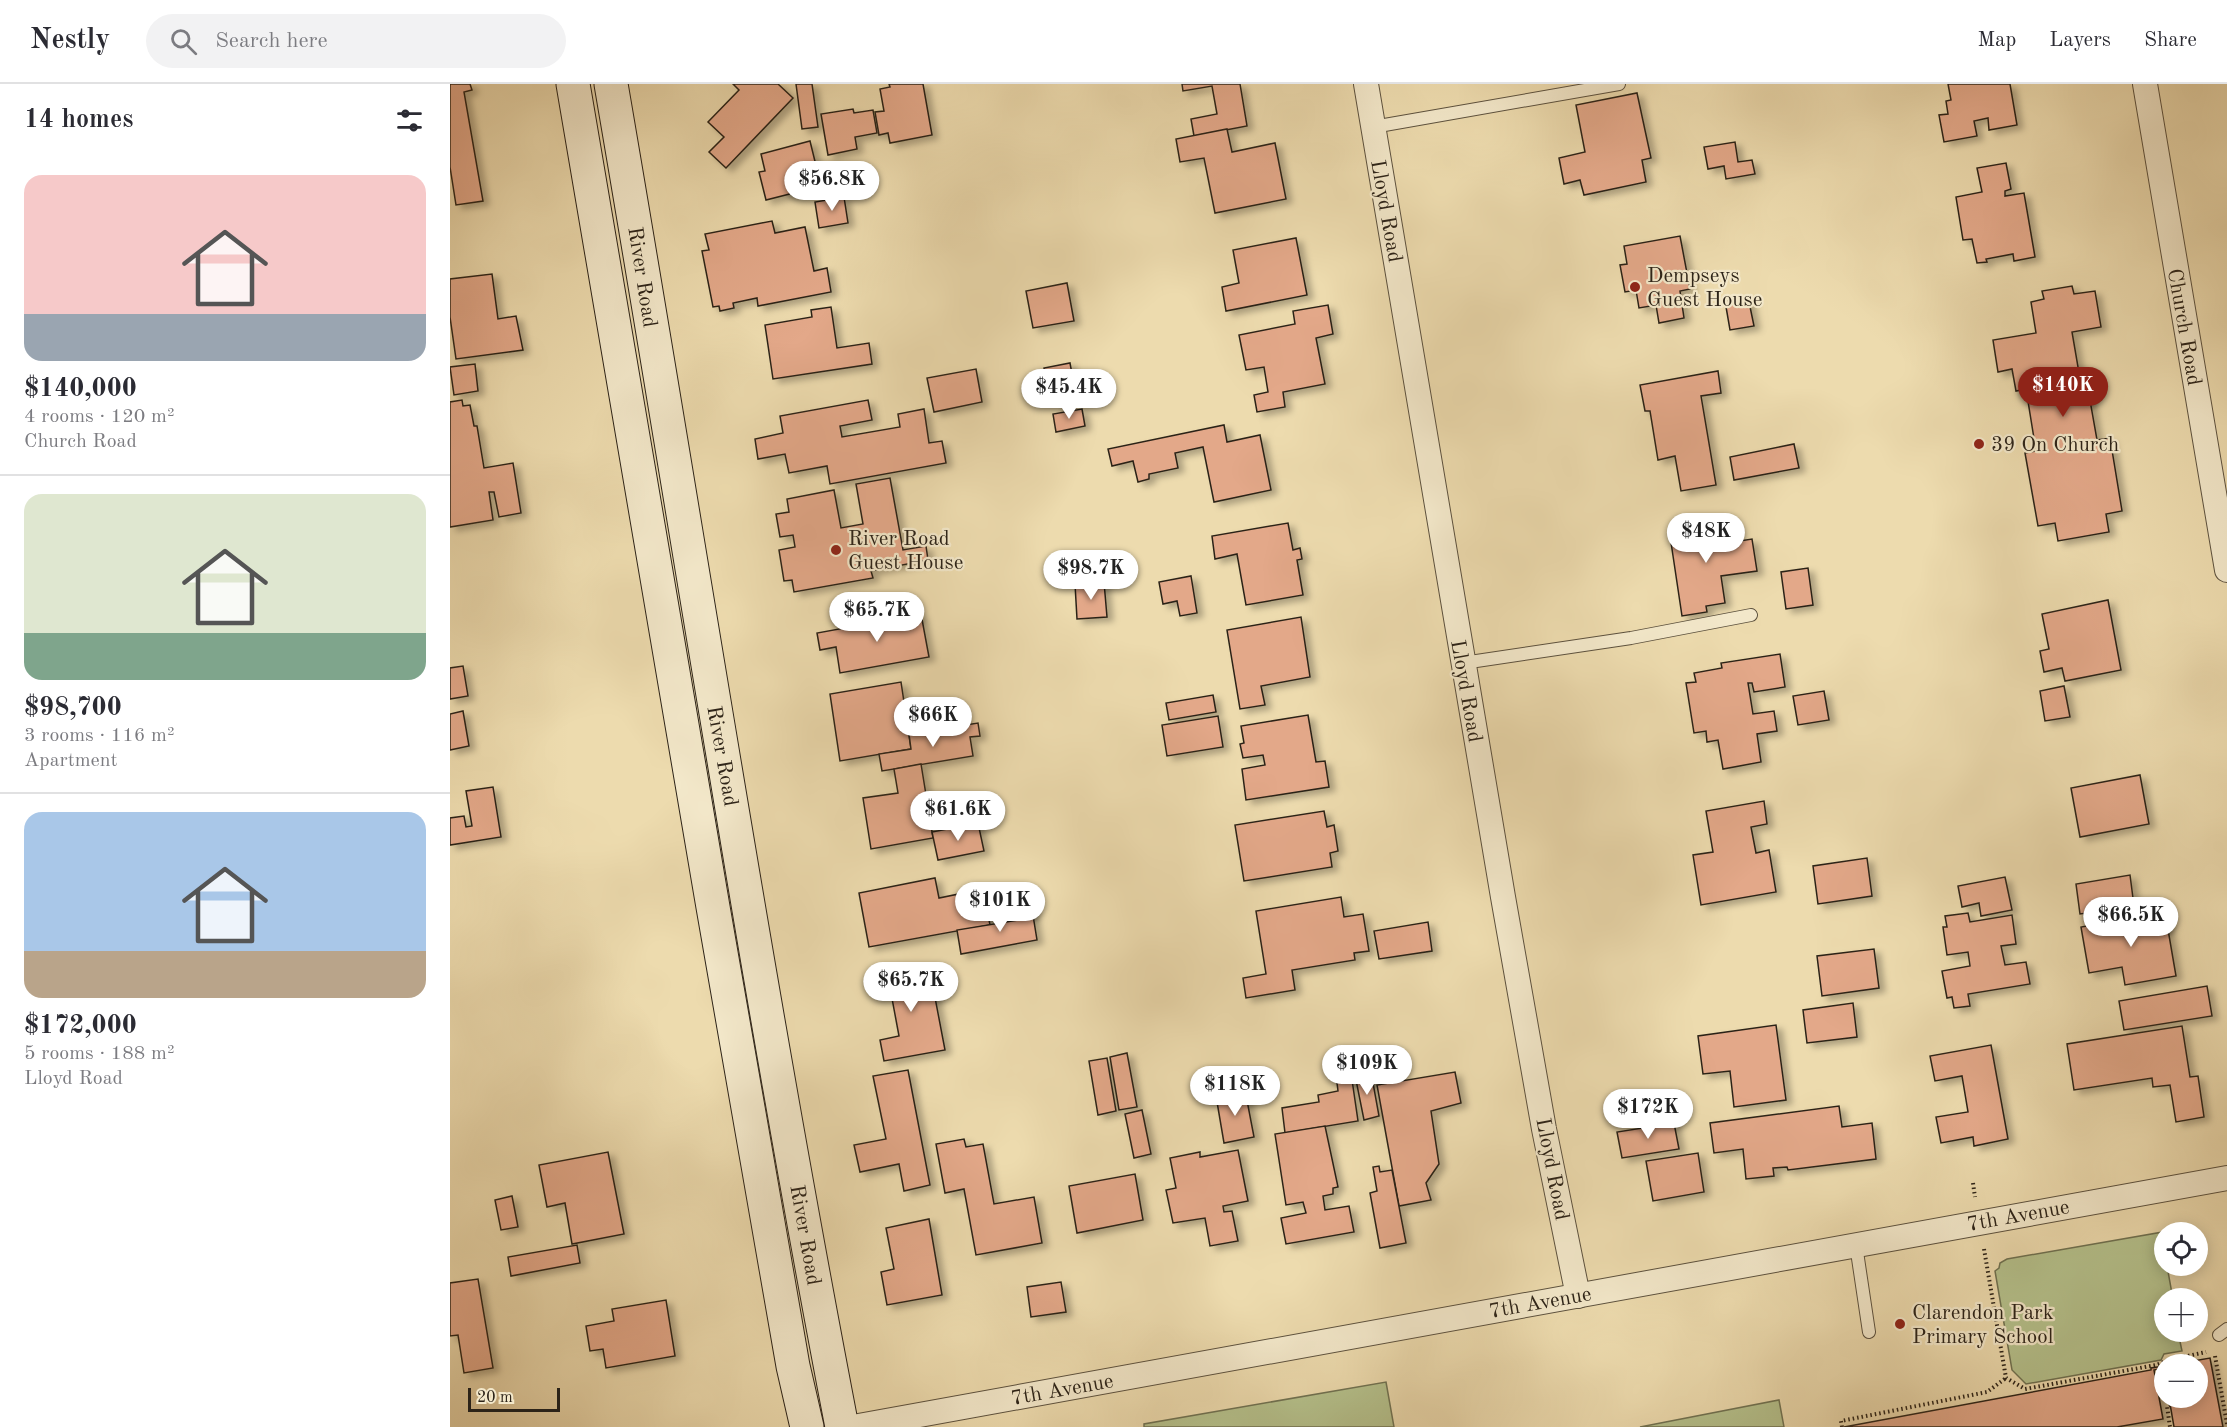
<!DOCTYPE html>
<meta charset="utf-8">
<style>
:root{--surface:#fff;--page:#f2f2f3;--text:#2b2b33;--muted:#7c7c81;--line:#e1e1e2;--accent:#8f2418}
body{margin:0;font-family:"Old Standard TT",serif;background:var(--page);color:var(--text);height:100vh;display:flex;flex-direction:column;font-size:22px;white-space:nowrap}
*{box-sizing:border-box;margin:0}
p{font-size:20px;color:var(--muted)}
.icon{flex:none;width:33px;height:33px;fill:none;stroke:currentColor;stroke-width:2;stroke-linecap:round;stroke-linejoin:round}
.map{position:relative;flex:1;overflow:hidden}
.drawer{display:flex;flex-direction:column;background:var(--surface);width:450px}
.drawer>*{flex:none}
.fabs{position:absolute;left:1704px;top:1138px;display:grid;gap:12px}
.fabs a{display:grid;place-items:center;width:54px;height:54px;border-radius:50%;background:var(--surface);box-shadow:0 3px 15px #0003;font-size:30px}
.scale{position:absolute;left:18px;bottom:15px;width:92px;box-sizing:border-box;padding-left:6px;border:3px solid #2c2318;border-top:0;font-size:16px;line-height:21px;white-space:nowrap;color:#2c2318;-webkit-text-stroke:4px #f3e8ca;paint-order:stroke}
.price{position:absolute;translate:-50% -51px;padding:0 14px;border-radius:21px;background:#fff;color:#222;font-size:20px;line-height:39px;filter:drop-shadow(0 2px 3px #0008)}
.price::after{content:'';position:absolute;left:50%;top:36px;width:18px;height:14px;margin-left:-9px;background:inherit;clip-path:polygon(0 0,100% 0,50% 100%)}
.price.on{background:var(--accent);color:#fff}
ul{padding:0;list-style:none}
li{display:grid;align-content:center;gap:12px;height:318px;padding:0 24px}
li+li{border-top:2px solid var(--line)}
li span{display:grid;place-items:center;height:186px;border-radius:18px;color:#555}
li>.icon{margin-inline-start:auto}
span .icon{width:108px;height:108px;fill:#fffc;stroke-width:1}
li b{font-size:26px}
h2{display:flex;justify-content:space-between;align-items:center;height:72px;padding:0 24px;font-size:26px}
header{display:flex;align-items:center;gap:36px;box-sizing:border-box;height:84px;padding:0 30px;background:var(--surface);border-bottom:2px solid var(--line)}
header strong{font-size:28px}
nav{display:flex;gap:33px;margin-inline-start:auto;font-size:21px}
.search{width:420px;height:54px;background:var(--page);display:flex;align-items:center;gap:15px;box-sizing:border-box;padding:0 21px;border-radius:33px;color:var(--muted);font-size:22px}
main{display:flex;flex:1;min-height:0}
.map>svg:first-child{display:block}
.green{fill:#b5c18c;stroke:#707252;stroke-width:1.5}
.building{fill:#e3a889;stroke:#2c2318;stroke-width:1.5;filter:url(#shadow)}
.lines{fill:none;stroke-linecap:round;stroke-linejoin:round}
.service-casing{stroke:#5c513e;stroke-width:14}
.minor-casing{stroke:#5c513e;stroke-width:26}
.secondary-casing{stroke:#2c2318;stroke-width:35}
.path{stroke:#2c2318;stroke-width:4;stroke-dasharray:1.5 3;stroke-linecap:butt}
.service{stroke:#f3e8ca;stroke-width:12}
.minor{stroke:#f3e8ca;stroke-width:24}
.secondary{stroke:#f3e8ca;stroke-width:33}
.poi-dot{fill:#8f2418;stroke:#f3e8ca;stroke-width:2}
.labels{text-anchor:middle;stroke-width:4.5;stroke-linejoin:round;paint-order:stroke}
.street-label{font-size:21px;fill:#2c2318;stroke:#f3e8ca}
.poi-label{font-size:21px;fill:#2c2318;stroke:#f3e8ca;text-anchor:start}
</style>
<header>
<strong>Nestly</strong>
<div class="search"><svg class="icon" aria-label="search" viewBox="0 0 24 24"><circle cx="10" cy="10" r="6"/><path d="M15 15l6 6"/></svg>Search here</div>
<nav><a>Map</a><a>Layers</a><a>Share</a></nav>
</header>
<main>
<section class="drawer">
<h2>14 homes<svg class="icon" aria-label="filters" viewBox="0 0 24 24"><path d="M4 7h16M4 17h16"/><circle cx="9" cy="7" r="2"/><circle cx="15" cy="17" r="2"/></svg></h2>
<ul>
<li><span style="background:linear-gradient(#f6c9c9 75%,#9aa5b1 0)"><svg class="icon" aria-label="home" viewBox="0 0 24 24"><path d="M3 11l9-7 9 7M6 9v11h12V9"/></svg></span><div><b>$140,000</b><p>4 rooms · 120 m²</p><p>Church Road</p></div></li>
<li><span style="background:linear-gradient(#dfe7d0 75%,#7fa58c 0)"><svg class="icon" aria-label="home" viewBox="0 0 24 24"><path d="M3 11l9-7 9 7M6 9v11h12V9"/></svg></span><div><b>$98,700</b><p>3 rooms · 116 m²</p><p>Apartment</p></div></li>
<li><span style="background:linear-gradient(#a9c7e8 75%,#b9a48a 0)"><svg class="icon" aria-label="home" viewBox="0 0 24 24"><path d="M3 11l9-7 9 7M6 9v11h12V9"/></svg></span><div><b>$172,000</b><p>5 rooms · 188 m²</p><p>Lloyd Road</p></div></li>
</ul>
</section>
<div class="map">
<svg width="1777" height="1343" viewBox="0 0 1777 1343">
<defs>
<filter id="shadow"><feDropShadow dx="6" dy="4" stdDeviation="3" flood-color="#0004"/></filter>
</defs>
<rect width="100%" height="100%" fill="#eddbae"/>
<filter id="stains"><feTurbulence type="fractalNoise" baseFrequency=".00333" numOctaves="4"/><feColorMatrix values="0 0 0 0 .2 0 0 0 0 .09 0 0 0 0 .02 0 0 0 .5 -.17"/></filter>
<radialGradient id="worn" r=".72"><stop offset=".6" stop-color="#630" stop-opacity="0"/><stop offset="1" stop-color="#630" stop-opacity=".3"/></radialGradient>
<!-- green -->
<g class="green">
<path d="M1713 1148 1714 1182H1717L1723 1215H1714V1248H1728L1732 1267 1714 1270 1711 1276 1576 1300 1562 1286 1545 1187 1549 1184 1550 1179 1557 1175Z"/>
<path d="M936 1298 944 1343H694V1340Z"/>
<path d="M1329 1316 1334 1343H1190Z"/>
</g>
<!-- building -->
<g class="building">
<path d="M0 0H20L22 6 14 8 33 117 6 121 0 83Z"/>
<path d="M283 0H328L343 14 276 84 259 68 274 53 258 38 289 6Z"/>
<path d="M346 0H362L368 43 352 45Z"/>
<path d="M439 0H473L482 51 440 59 438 49 429 51 425 28 434 27 430 5 440 3Z"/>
<path d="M732 0H790L797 42 744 52 741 35 767 30 762 2 733 7Z"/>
<path d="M1498 0H1560L1567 41 1539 46 1538 34 1524 37 1527 52 1494 58 1489 31 1498 30 1496 17 1501 16Z"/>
<path d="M1187 9 1201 74 1192 76 1196 98 1134 111 1130 96 1114 100 1109 74 1135 68 1126 21Z"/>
<path d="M403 25 404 29 423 26 427 49 405 53 407 65 378 71 371 30Z"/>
<path d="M777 45 782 68 825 59 836 115 765 129 754 74 730 78 726 55Z"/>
<path d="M360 57 371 102 316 116 309 88 315 87 311 70Z"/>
<path d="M1285 58 1288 78 1302 76 1305 90 1276 95 1274 82 1258 85 1254 63Z"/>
<path d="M1556 79 1561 105 1555 107V112L1574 109 1585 173 1564 177 1563 170 1536 175 1537 178 1527 179 1522 155 1513 156 1506 113 1532 108 1527 84Z"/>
<path d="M394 113 398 139 369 144 365 118Z"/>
<path d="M322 137 325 149 355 143 364 187 377 184 381 208 308 222 307 214 283 219 284 224 270 227 269 222 263 223 252 167 259 166 255 150Z"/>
<path d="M1230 152 1240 205 1230 207 1234 234 1209 239 1206 221 1189 224 1186 206 1175 208 1170 181 1177 180 1174 162Z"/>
<path d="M846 154 857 211 776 227 772 203 789 199 783 166Z"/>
<path d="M42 190 48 235 66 232 73 266 6 275 0 233V195Z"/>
<path d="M617 199 624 237 583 244 576 207Z"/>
<path d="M1622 202 1624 210 1645 207 1651 243 1622 248 1629 289 1635 288 1647 356 1660 354 1672 427 1656 430 1659 448 1608 457 1605 439 1588 442 1575 369 1586 367 1576 305 1566 307 1562 285 1548 288 1543 256 1586 249 1581 218 1594 215 1592 207Z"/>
<path d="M1298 213 1304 242 1280 246 1275 217Z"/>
<path d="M878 221 883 250 866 254 875 300 833 308 835 323 807 328 804 311 818 308 814 283 796 286 789 251 845 240 843 227Z"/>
<path d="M381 223 387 264 419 259 422 280 323 295 315 241 362 233 361 226Z"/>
<path d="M620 279 624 301 598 306 594 284Z"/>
<path d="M25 280 28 307 4 311 0 283Z"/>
<path d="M526 285 532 318 484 328 477 294Z"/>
<path d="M1268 287 1271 309 1251 312 1266 401 1231 407 1225 372 1208 376 1200 327H1195L1190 301Z"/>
<path d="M12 316 13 322 20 321 24 342H27L34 384 63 379 71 429 49 433 44 408H39L43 436 0 443V318Z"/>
<path d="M418 316 422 336 390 342 392 353 450 343 448 330 474 325 479 359 492 357 496 379 380 400 377 382 339 389 335 370 308 375 305 355 333 349 330 332Z"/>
<path d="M632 325 635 342 606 348 603 330Z"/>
<path d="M774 341 777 358 810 351 821 406 764 418 753 363 725 369 728 384 699 390V395L688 398 683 377 662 382 658 365Z"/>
<path d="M1344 360 1349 384 1284 396 1280 373Z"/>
<path d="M440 394 453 466 476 462 478 476 421 487 423 494 344 508 342 496 334 497 329 466 345 463 343 451 330 453 326 430 339 428 337 415 384 406 391 444 413 440 406 400Z"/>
<path d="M1261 434 1263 448 1275 446 1277 459 1302 455 1307 487 1271 492 1275 519 1256 522 1257 528 1232 532 1219 445 1235 443 1234 438Z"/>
<path d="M838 439 843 466 850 464 852 475 847 476 853 511 796 521 787 470 765 475 762 452Z"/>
<path d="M1358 484 1363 521 1336 525 1331 488Z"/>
<path d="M741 492 747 529 730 532 727 517 713 520 709 498Z"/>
<path d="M654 498 657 533 627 535 625 500Z"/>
<path d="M1658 516 1671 586 1615 597 1612 584 1594 588 1590 567 1599 565 1592 530Z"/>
<path d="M471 530 479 573 390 589 386 563 370 566 367 549Z"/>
<path d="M851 533 860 593 811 602 815 621 790 625 777 546Z"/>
<path d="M1330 570 1335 603 1304 608 1302 599H1298L1303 630 1324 627 1327 647 1307 650 1311 678 1273 685 1268 656 1257 658 1256 647 1244 649 1236 599 1246 598 1244 589 1272 584 1271 579Z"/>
<path d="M13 582 18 612 0 615V584Z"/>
<path d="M451 598 461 665 390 677 380 610Z"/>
<path d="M1614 602 1620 633 1595 637 1590 607Z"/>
<path d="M1374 607 1379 636 1348 641 1343 612Z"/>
<path d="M763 611 766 628 719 636 716 619Z"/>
<path d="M13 627 19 662 0 666V630Z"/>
<path d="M858 631 866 678 875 677 879 703 796 716 792 685 815 681 813 671 793 674 790 660 794 659 791 642Z"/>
<path d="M768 632 773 663 717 672 712 641Z"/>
<path d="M528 639 530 652 520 653 523 672 432 687 429 670 461 665 459 650Z"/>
<path d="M471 680 483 754 421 765 413 714 448 709 444 685Z"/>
<path d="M1690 691 1699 740 1630 753 1621 704Z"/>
<path d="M43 703 51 753 0 761V734L14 732 16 743 22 742 16 707Z"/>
<path d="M1314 717 1317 740 1301 743 1306 769 1319 766 1326 808 1251 821 1243 771 1263 768 1256 727Z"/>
<path d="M874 727 877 743 884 741 888 767 880 769 882 783 794 797 785 741Z"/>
<path d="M528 739 534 767 488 776 482 748Z"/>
<path d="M1417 774 1422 812 1368 820 1363 782Z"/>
<path d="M1680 791 1684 822 1630 830 1626 800Z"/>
<path d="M1555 793 1562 826 1531 832 1529 819 1512 823 1508 802Z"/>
<path d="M485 794 489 814 533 805 540 841 419 863 409 809Z"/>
<path d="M891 813 894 833 913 830 919 867 904 869 905 876 842 886 845 906 796 914 793 894 816 890 806 827Z"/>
<path d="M581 819 587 856 511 870 507 846 569 836 566 821Z"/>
<path d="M1715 828 1726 892 1675 901 1672 883 1639 889 1631 843Z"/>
<path d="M1518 829 1520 838 1562 831 1566 860 1551 862 1555 881 1576 878 1580 900 1518 910 1520 922 1504 924 1502 913 1497 914 1492 887 1520 882 1518 868 1497 871 1493 843H1497L1495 832Z"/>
<path d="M978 838 982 867 929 875 924 847Z"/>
<path d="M1424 865 1429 904 1372 912 1367 872Z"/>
<path d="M479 882 495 966 434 977 430 956 449 952 441 909 423 912 420 893Z"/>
<path d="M1757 902 1762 932 1674 946 1669 917Z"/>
<path d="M1403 919 1407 953 1357 959 1353 926Z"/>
<path d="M1326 941 1336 1016 1284 1023 1280 987 1253 990 1248 952Z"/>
<path d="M1732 942 1740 993 1748 992 1754 1033 1726 1038 1720 1001 1703 1003 1702 994 1624 1006 1617 960Z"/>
<path d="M1541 961 1558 1055 1524 1062 1523 1053 1491 1059 1486 1033 1518 1028 1512 992 1485 997 1480 972Z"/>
<path d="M677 969 687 1023 669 1026 660 973Z"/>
<path d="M657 974 666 1027 648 1031 639 977Z"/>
<path d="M458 986 480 1101 454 1107 449 1080 410 1088 404 1061 436 1055 423 992Z"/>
<path d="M921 988 929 1032 914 1036 905 991Z"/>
<path d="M1005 988 1011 1019 981 1027 989 1080 976 1099 981 1116 949 1122 927 1001Z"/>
<path d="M901 989 908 1037 835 1049 832 1024 869 1018 868 1011 888 1007 886 991Z"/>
<path d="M795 1006 804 1053 774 1059 766 1012Z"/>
<path d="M1389 1022 1392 1043 1422 1039 1426 1075 1338 1086 1337 1083 1323 1084 1324 1092 1296 1095 1293 1065 1264 1069 1260 1039Z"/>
<path d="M692 1026 701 1070 684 1074 675 1030Z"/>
<path d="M1224 1039 1229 1065 1172 1074 1167 1048Z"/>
<path d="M875 1042 888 1103 883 1104V1110L873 1112 875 1126 899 1122 904 1148 836 1160 831 1134 856 1129 853 1118 836 1121 825 1050Z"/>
<path d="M514 1055 516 1063 533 1060 544 1120 584 1113 592 1159 526 1171 514 1105 495 1109 486 1060Z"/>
<path d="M788 1066 798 1117 773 1122 774 1128 782 1127 788 1157 760 1162 755 1134 723 1139 716 1106 726 1104 720 1074 750 1068V1073Z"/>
<path d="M158 1068 174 1150 122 1160 115 1119 97 1123 89 1081Z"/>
<path d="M1248 1069 1254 1108 1203 1117 1196 1077Z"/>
<path d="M929 1082 930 1088 942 1086 956 1159 930 1164 920 1109 927 1107 923 1083Z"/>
<path d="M685 1090 693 1136 627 1149 619 1102Z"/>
<path d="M62 1112 68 1143 51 1146 45 1116Z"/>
<path d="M479 1135 492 1211 437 1221 431 1188 444 1185 436 1144Z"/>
<path d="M127 1161 130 1179 61 1192 58 1173Z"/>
<path d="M28 1195 43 1284 14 1289 8 1251 0 1252V1199Z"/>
<path d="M611 1198 616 1228 581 1233 577 1203Z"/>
<path d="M216 1216 225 1272 156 1284 153 1265 140 1267 136 1242 164 1237 162 1225Z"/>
<path d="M1760 1274 1773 1343H1724L1719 1314H1748V1281H1720Z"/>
<path d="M1714 1282V1291L1713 1284 1704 1286 1713 1335 1667 1343H1394L1701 1286V1284Z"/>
</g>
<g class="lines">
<!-- service casing -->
<g class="service-casing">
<g id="service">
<path d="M923 43 1169 0"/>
<path d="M1013 579 1181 554 1301 531"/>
<path d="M1406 1161 1419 1248"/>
<path d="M1769 1251 1777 1245"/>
</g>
</g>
<!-- minor casing -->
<g class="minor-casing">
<g id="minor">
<path d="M916 0 1053 813 1094 1045 1128 1212"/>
<path d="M1695 0 1777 486"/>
<path d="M403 1343 1777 1094"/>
</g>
</g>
<!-- secondary casing -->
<g class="secondary-casing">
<g id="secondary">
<path d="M123 0 263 823 343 1282 357 1343"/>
<path d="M161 0C238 448 306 897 392 1343"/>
</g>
</g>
<!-- path -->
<g class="path">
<path d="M1523 1099 1525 1113"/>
<path d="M1534 1165 1556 1294 1575 1305 1706 1281 1719 1276 1756 1268"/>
<path d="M1765 1272 1777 1340"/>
<path d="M1720 1321 1717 1322 1720 1343"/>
<path d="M1392 1343 1391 1337 1537 1308 1556 1294"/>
</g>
<!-- service -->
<use href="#service" class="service"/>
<!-- minor -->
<use href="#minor" class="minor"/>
<!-- secondary -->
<use href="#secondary" class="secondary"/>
</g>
<!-- markers -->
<g class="poi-dot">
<circle cx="1185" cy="203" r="6"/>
<circle cx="1529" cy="360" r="6"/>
<circle cx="386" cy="466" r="6"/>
<circle cx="1450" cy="1240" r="6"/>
</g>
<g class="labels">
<!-- street labels -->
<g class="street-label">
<text transform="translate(937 127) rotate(80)" y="7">Lloyd Road</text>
<text transform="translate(193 193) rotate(81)" y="7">River Road</text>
<text transform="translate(1735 243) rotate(80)" y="7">Church Road</text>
<text transform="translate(1017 607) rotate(80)" y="7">Lloyd Road</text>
<text transform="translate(273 672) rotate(80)" y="7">River Road</text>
<text transform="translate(1103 1085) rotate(79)" y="7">Lloyd Road</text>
<text transform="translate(1568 1131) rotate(-10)" y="7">7th Avenue</text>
<text transform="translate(356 1151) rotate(80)" y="7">River Road</text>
<text transform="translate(1090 1218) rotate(-10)" y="7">7th Avenue</text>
<text transform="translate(612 1305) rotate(-10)" y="7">7th Avenue</text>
</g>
<!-- poi labels -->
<g class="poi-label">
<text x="1197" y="198">Dempseys<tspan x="1197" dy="24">Guest House</tspan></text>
<text x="1541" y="367">39 On Church</text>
<text x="398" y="461">River Road<tspan x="398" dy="24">Guest House</tspan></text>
<text x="1462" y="1235">Clarendon Park<tspan x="1462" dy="24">Primary School</tspan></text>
</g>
</g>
<rect width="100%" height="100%" filter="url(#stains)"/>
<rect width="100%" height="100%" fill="url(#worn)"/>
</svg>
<div class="fabs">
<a><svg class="icon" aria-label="locate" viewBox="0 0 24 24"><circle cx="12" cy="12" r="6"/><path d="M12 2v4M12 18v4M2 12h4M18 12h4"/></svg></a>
<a>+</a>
<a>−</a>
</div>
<div class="scale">20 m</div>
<b class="price" style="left:382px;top:128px">$56.8K</b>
<b class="price on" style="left:1613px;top:334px">$140K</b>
<b class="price" style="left:619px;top:336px">$45.4K</b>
<b class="price" style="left:1256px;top:480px">$48K</b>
<b class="price" style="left:641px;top:517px">$98.7K</b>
<b class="price" style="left:427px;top:559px">$65.7K</b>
<b class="price" style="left:483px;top:664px">$66K</b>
<b class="price" style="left:508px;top:758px">$61.6K</b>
<b class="price" style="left:550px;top:849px">$101K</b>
<b class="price" style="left:1681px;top:864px">$66.5K</b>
<b class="price" style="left:461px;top:929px">$65.7K</b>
<b class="price" style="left:917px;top:1012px">$109K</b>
<b class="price" style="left:785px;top:1033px">$118K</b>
<b class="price" style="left:1198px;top:1056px">$172K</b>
</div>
</main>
